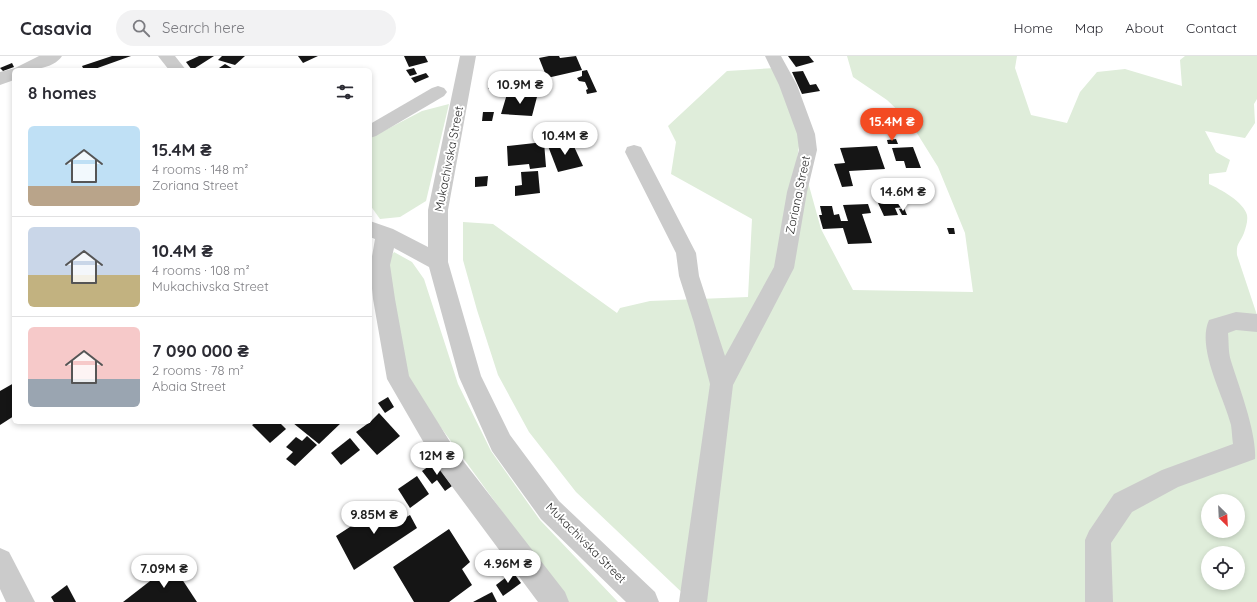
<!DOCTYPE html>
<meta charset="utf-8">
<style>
:root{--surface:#fff;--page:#f2f2f3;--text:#2b2b33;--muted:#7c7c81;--line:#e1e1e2;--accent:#f34b22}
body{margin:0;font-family:Quicksand,sans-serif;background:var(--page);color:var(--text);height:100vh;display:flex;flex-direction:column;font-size:15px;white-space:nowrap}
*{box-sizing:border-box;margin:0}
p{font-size:13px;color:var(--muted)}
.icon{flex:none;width:22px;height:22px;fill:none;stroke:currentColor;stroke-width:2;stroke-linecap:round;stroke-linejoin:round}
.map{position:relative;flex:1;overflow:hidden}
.panel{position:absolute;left:12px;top:12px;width:360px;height:356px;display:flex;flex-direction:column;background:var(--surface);border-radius:6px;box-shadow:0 2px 6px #0003}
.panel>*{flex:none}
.needle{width:26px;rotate:156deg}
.controls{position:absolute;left:1201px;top:438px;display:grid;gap:8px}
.controls a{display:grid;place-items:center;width:44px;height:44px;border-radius:50%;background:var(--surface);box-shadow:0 2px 6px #0003;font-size:20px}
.price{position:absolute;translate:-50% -34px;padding:0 9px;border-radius:14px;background:#fff;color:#222;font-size:13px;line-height:26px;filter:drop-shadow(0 1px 2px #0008)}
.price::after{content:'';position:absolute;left:50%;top:24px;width:12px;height:9px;margin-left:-6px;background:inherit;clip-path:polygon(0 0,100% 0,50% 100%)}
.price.selected{background:var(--accent);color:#fff}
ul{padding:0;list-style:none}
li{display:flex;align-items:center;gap:12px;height:100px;padding:0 16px}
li+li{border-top:1px solid var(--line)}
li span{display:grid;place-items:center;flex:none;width:112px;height:80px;border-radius:6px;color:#555}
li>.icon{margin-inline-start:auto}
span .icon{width:48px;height:48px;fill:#fffc;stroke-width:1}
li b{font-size:17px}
h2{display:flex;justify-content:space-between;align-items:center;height:48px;padding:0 16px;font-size:17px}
header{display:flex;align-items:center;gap:24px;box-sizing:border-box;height:56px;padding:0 20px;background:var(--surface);border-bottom:1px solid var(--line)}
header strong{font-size:19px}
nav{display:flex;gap:22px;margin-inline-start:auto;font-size:14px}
.search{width:280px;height:36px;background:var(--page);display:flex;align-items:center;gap:10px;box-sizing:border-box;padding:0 14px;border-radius:22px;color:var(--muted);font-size:15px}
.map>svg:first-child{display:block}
.green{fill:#dfedda;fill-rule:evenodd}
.building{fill:#151515}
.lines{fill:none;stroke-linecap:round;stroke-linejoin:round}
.minor{fill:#cbcbcb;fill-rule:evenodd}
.labels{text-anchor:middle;stroke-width:4;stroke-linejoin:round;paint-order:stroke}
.street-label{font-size:12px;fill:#2e2e2e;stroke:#fff}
</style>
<header>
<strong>Casavia</strong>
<div class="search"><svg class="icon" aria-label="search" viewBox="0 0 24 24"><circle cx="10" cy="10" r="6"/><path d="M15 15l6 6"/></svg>Search here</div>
<nav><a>Home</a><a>Map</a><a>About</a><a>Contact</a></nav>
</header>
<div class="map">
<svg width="1257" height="546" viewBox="0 0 1257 546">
<rect width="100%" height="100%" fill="#fff"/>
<!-- green -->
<g class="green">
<path d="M847 0H1017L1015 12 1031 59 1067 67 1080 36 1097 16 1125 13 1182 30 1180 4 1185 0H1257V43L1254 48 1255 67 1245 82 1205 75 1216 96 1230 104 1226 116 1209 118V128C1220 133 1244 146 1247 159 1248 165 1246 171 1244 177 1240 187 1236 187 1237 199L1257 259V546H692L576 436 529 376 498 319 477 254 463 204V166L493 168 617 257 620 252 650 245 748 241 752 163 671 118 676 86 668 70 727 15 775 12 801 78 796 109 808 126 821 173 853 234 973 236 965 177 938 111 910 66 887 44 853 21ZM1208 445H1238V475H1208ZM1208 497H1238V527H1208Z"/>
<path d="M449 48 426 145 400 161 380 163 370 149V82L422 55Z"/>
<path d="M394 196 412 206 424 223 458 328 491 395 540 464 618 546H563L517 476 426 351 407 317 387 206Z"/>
</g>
<!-- building -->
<g class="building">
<path d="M112 0H131L92 14H84L82 10Z"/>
<path d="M199 0H214L192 14 186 6Z"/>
<path d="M222 0H245L235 9 218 4Z"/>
<path d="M298 0H318L303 7Z"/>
<path d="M404 0H425L428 6 409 11Z"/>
<path d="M549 0H559L560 2 576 0 582 14 547 22 539 2Z"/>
<path d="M788 0H809L814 6 796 11Z"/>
<path d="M12 7 14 11 3 15 0 12Z"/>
<path d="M225 8 235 14H216Z"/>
<path d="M414 12 417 18 410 20 406 14Z"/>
<path d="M587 14 597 36 587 38 586 34 588 33 585 26 579 25 577 22 582 20V15Z"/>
<path d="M803 15 810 29 816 28 820 35 802 38 792 16Z"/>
<path d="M426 17 429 21 415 27 411 22Z"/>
<path d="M495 18 510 19 507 34 488 33Z"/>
<path d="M527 36 538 37 532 60 501 58 507 38 526 40Z"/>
<path d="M483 56H494L492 65H482Z"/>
<path d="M896 83 898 88H888L887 84Z"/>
<path d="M571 84 583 110 558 116 548 90Z"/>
<path d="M544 86 546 111 530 113 529 108 508 110 507 90Z"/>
<path d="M877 90 885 113 849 115 853 130 842 131 834 108 845 107 840 92Z"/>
<path d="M913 91 921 112H906L904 105H896L892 92Z"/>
<path d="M538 115 540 137 515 140V130L522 129 521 116Z"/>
<path d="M488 120 487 130 475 131V121Z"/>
<path d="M902 145 904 151 895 152 898 159 884 160 878 147Z"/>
<path d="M868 148 871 157 862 158 872 187 848 188 843 172 823 173 819 159H822L820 150H832L834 159 839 158 841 165H848L843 149Z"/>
<path d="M904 152 907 159H902L899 153Z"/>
<path d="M947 172H954L955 178H949Z"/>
<path d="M14 327V360L0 369V335Z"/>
<path d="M388 341 394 351 385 357 378 347Z"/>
<path d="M379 357 400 380 377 399 356 376 370 366Z"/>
<path d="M257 366H279L286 373 270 387 252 369Z"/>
<path d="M294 366H342L319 388 293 367Z"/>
<path d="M307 380 317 389 295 410 286 403 293 396 286 391 296 381 302 385Z"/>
<path d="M350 382 360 394 341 409 331 397Z"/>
<path d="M435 406 452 430 445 435 437 424 432 428 422 415Z"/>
<path d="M417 420 429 438 410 452 398 433Z"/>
<path d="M387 447 398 466 410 459 417 472 354 514 336 480Z"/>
<path d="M449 473 470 506 462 513 472 529 449 546H414L393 511Z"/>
<path d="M172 508 197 546H123Z"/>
<path d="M513 516 521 527 503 540 496 529Z"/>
<path d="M67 529 76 546H54L51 541Z"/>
<path d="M492 536 497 546H473Z"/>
</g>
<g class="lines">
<!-- minor -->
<g class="minor">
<path d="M39 0H62C53 14 29 14 14 14V24L0 29V16L15 12Z"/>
<path d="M158 0H175L186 14H169Z"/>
<path d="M460 0H476L448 154V206L481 320 510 379 559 445 655 536 659 546H626L541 463 492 395 459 321 429 211 394 192 390 209 395 243 409 320 457 397 565 536 569 546H538L439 413 387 323 373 243 370 212 375 183 370 181V165L393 173 428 191V154Z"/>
<path d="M765 0H781L797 29 815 78 817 94 807 136 794 212 733 329 707 546H679L710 328 694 267 679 220 676 197 625 96 627 91 634 89 641 91 696 197 699 220 725 300 774 211 787 136 799 94 797 78 779 29Z"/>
<path d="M438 30 444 32 447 36 444 40 376 80 370 82V68L432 32Z"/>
<path d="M1236 256 1257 258V276L1236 274 1228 277C1229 286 1228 296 1231 305 1239 331 1257 377 1255 403L1178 431 1132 456 1111 487 1113 546H1085V484L1089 475 1114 438 1162 414 1233 388C1232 382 1232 375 1231 369 1224 341 1196 292 1209 264Z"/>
<path d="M0 492 9 496 35 546H6L0 533Z"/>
</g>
</g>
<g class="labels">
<!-- street labels -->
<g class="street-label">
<text transform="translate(449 103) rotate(-79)" y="4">Mukachivska Street</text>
<text transform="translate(798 139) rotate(-78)" y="4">Zoriana Street</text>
<text transform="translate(586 487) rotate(45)" y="4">Mukachivska Street</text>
</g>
</g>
</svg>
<div class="controls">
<a><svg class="needle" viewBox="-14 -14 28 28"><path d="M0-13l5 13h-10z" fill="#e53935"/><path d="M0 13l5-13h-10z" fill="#7c7c81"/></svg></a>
<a><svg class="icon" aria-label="locate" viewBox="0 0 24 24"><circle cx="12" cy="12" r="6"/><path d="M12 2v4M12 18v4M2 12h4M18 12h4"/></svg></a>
</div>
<b class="price" style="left:520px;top:49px">10.9M ₴</b>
<b class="price selected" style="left:892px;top:86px">15.4M ₴</b>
<b class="price" style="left:565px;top:100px">10.4M ₴</b>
<b class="price" style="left:903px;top:156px">14.6M ₴</b>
<b class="price" style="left:437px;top:420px">12M ₴</b>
<b class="price" style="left:374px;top:479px">9.85M ₴</b>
<b class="price" style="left:508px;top:528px">4.96M ₴</b>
<b class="price" style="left:164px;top:533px">7.09M ₴</b>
<section class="panel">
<h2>8 homes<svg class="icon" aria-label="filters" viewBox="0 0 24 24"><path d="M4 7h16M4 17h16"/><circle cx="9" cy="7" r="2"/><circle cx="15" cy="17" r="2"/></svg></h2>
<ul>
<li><span style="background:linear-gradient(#bfe0f5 75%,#b9a48a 0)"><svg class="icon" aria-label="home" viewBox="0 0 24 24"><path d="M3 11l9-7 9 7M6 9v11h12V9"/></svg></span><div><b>15.4M ₴</b><p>4 rooms · 148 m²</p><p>Zoriana Street</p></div></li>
<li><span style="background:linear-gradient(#c9d6e8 60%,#c2b280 0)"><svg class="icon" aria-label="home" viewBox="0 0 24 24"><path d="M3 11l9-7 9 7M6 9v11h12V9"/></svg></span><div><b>10.4M ₴</b><p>4 rooms · 108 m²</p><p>Mukachivska Street</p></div></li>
<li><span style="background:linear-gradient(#f6c9c9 65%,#9aa5b1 0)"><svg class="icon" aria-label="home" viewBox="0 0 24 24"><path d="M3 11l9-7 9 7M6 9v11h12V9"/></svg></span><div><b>7 090 000 ₴</b><p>2 rooms · 78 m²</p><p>Abaia Street</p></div></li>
</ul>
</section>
</div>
